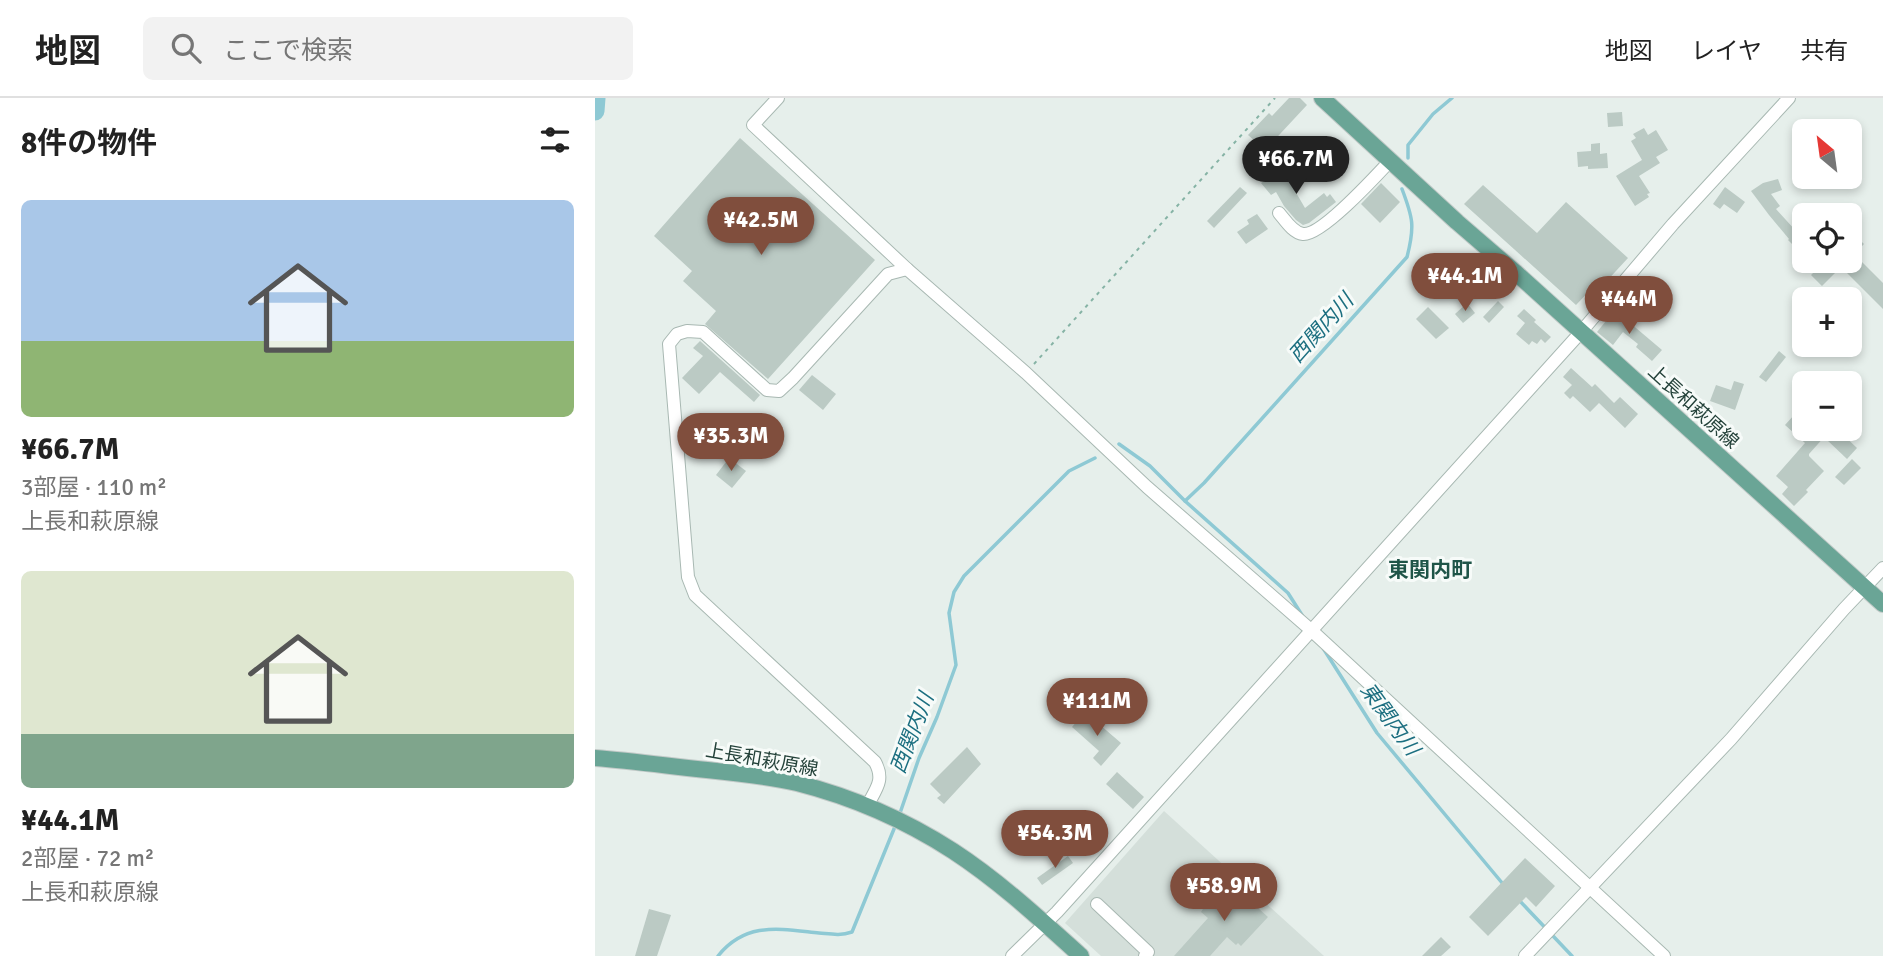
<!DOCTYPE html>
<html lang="ja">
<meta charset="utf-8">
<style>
:root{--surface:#fff;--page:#f2f2f2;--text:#222;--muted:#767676;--line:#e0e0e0;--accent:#804e3d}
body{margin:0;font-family:Signika,"Noto Sans JP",sans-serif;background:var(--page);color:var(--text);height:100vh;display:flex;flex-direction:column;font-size:26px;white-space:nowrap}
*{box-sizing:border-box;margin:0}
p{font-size:23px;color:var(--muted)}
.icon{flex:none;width:38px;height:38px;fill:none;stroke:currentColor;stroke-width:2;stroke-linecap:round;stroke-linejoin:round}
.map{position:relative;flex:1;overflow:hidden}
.panel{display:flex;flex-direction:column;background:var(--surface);width:595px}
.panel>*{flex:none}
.needle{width:46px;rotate:331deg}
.controls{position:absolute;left:1197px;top:21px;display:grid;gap:14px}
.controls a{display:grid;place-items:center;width:70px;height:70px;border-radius:10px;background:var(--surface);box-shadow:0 4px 10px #0003;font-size:35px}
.price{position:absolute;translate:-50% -60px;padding:0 16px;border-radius:24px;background:var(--accent);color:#fff;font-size:23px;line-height:46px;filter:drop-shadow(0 2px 4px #0008)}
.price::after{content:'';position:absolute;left:50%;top:42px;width:21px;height:16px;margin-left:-10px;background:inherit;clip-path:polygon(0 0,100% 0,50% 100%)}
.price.current{background:#222;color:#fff}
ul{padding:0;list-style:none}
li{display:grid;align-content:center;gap:14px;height:371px;padding:0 21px}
li span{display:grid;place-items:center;height:217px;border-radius:10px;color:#555}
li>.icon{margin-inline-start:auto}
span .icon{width:126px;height:126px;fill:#fffc;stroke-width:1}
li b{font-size:30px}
h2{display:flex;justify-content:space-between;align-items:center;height:84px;padding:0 21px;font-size:30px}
header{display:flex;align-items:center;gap:42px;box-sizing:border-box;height:98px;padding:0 35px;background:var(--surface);border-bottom:2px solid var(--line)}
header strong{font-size:33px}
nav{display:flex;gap:38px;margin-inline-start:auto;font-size:24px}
.search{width:490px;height:63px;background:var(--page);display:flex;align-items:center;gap:18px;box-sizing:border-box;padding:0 24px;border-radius:10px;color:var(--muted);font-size:26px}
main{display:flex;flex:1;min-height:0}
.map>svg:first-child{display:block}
.built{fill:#d4dfda}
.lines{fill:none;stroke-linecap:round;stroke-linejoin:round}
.stream{stroke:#8ec9d4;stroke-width:3.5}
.river{stroke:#8ec9d4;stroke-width:19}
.building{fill:#bbcac4}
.minor-casing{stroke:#a8b8b2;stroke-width:14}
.major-casing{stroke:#c2cac8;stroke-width:18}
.path{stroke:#86b3a5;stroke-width:2;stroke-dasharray:3.5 5;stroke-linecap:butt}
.minor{stroke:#fff;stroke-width:12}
.major{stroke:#6aa596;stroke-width:16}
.labels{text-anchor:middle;stroke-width:6;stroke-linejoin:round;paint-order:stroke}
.street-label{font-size:19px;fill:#24423a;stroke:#f7fbf9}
.water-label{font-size:21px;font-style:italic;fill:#1c6f80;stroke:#f7fbf9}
.neighbourhood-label{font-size:21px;font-weight:bold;fill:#1f5548;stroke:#f7fbf9}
</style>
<header>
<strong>地図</strong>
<div class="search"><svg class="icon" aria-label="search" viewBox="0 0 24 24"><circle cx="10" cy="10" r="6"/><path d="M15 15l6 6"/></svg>ここで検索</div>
<nav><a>地図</a><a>レイヤ</a><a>共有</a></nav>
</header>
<main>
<section class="panel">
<h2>8件の物件<svg class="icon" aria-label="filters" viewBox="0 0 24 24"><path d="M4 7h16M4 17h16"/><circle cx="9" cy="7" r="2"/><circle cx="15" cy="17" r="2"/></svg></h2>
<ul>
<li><span style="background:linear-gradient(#a9c7e8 65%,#8fb573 0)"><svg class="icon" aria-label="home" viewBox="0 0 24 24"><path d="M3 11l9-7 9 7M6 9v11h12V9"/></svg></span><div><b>¥66.7M</b><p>3部屋 · 110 m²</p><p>上長和萩原線</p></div></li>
<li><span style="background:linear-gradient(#dfe7d0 75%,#7fa58c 0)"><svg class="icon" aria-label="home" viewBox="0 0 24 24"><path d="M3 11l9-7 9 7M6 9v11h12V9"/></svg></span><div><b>¥44.1M</b><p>2部屋 · 72 m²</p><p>上長和萩原線</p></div></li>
</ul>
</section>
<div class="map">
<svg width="1288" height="858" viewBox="0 0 1288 858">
<rect width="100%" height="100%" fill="#e6efeb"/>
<!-- built -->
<path class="built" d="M569 713 729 858H506L470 825Z"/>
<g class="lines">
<!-- stream -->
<g class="stream">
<path d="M813 60V47L838 16 857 0"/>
<path d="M524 346 555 368 590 403 693 495 707 517"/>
<path d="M590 403 609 385 812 159C820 128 818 120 807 91"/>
<path d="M728 550 782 635 908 786"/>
<path d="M304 718 324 660 342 619 361 567 354 515 359 494 369 478 474 373 500 360"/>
<path d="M923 801 977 858"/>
<path d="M123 858C151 823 185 831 224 835 236 836 245 838 257 834L301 726"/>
</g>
<!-- river -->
<path class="river" d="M0 13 1 0"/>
</g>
<!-- building -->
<g class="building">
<path d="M694 0H705L712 7 670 52 653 37 674 15 677 18Z"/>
<path d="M1027 14 1028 28 1013 29 1012 15Z"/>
<path d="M1049 30 1053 37 1061 32 1073 52 1061 59 1065 65 1044 78 1055 95 1052 96 1054 99 1040 108 1021 78 1047 62 1036 43 1041 40 1038 36Z"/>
<path d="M145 40 280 162 173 281 110 226 121 213 88 183 97 173 59 138Z"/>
<path d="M1005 45V56L1012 55 1013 70 993 71V68L983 69 982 54 996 53V46Z"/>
<path d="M703 65 711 77 696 86 710 110 729 95 732 99 735 96 741 104 714 125 708 127 701 122 689 108 681 94 676 97 666 85 680 75 682 78Z"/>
<path d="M1183 81 1187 92 1176 96 1185 108 1181 111 1201 133 1204 131 1209 136V158L1193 142 1194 141 1174 117 1156 93 1168 85Z"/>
<path d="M786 85 805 104 785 125 766 106Z"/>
<path d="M888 87 942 135 971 104 1033 160 1008 187 1004 183 981 207 869 106Z"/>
<path d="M645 89 652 95 619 130 612 123Z"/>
<path d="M1130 89 1150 104 1142 115 1129 106 1125 111 1118 106Z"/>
<path d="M662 116 673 131 651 146 642 134 654 126 652 122Z"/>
<path d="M1255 132 1269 146 1259 156 1288 185V211L1246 169 1227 188 1216 177 1230 163H1255Z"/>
<path d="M903 203 909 209 894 225 888 219Z"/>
<path d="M872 205 880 215 868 225 860 216Z"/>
<path d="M833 209 854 230 841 241 821 221Z"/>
<path d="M929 211 941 222 939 224 956 239 950 245 946 241 942 246 937 243 934 247 921 236 930 225 922 218Z"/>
<path d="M1015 218 1023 224 1028 219 1067 252 1057 263 1041 249 1043 246 1028 234 1018 247 1002 234Z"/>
<path d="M105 243 165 297 159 304 125 274 104 296 87 280 108 258 98 250Z"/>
<path d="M1184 253 1191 259 1171 284 1164 279Z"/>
<path d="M976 270 997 289 1000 286 1019 305 1025 299 1043 316 1030 330 1004 305 995 314 978 298 975 301 969 295 977 287 968 279Z"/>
<path d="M217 277 241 296 228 312 204 292Z"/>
<path d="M1139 283 1149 286 1140 312 1115 303 1121 287 1136 292Z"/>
<path d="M1209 306V331H1225L1231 337 1214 356V358L1229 373 1211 392 1213 394 1199 408 1187 396 1193 389 1181 378 1210 345 1190 327Z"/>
<path d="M1242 331 1262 350 1252 361 1232 342Z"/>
<path d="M134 360 151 373 137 390 121 377Z"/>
<path d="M1257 361 1266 370 1249 387 1240 379Z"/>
<path d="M490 614 526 645 506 668 498 660 504 653 477 629Z"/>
<path d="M372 649 386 666 349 706 342 700 346 697 335 686Z"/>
<path d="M522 674 549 699 538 711 511 686Z"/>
<path d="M452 732 459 745 439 756 432 742Z"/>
<path d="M473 758 478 765 447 787 442 780Z"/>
<path d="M930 760 960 788 941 809 931 799 893 838 874 819Z"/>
<path d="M634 784 673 819 646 848 643 845 641 847 632 839 615 858H579L613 820 606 814 608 811 606 810 625 789 628 791Z"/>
<path d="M54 811 76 817 62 858H40Z"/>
<path d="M846 839 856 849 846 858H827Z"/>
</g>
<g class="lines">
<!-- minor casing -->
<g class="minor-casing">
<g id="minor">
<path d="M183 0 158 27 312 171 431 275 552 389 716 532 1069 858"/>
<path d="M684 115C690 122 698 135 708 136 726 138 781 78 795 63"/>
<path d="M272 708C281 691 290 682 280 664L100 497 93 479 74 246 82 236 92 233 108 234 172 292 184 293 198 280 293 176 312 171"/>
<path d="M502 806 553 854 550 858"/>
<path d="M417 858 462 814 986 234 1078 126 1194 0"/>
<path d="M930 858 1136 641 1249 511 1288 470"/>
</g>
</g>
<!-- major casing -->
<g class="major-casing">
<g id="major">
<path d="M727 0 862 124 920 174 1288 506"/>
<path d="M0 660C37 663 74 668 112 672 142 675 172 678 202 685 257 699 310 722 358 753 404 783 445 821 486 858"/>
</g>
</g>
<!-- path -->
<path class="path" d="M439 266 680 0"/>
<!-- minor -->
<use href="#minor" class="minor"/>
<!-- major -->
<use href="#major" class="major"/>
</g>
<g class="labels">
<!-- street labels -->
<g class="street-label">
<text transform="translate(1099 308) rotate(42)" y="7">上長和萩原線</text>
<text transform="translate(167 661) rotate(10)" y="7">上長和萩原線</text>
</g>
<!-- water labels -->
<g class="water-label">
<text transform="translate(726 230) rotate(-48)" y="7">西関内川</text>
<text transform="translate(795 621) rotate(54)" y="7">東関内川</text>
<text transform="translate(317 635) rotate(-69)" y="7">西関内川</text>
</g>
<!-- neighbourhood labels -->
<g class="neighbourhood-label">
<text x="835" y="479">東関内町</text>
</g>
</g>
</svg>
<div class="controls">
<a><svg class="needle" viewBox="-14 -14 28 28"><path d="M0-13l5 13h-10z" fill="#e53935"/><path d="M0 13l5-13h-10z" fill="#767676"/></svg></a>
<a><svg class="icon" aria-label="locate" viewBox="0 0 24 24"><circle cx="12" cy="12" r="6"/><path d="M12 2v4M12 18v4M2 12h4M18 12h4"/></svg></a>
<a>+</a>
<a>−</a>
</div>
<b class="price current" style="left:701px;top:98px">¥66.7M</b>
<b class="price" style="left:166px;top:159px">¥42.5M</b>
<b class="price" style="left:870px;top:215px">¥44.1M</b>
<b class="price" style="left:1034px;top:238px">¥44M</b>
<b class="price" style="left:136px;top:375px">¥35.3M</b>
<b class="price" style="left:502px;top:640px">¥111M</b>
<b class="price" style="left:460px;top:772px">¥54.3M</b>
<b class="price" style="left:629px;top:825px">¥58.9M</b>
</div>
</main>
